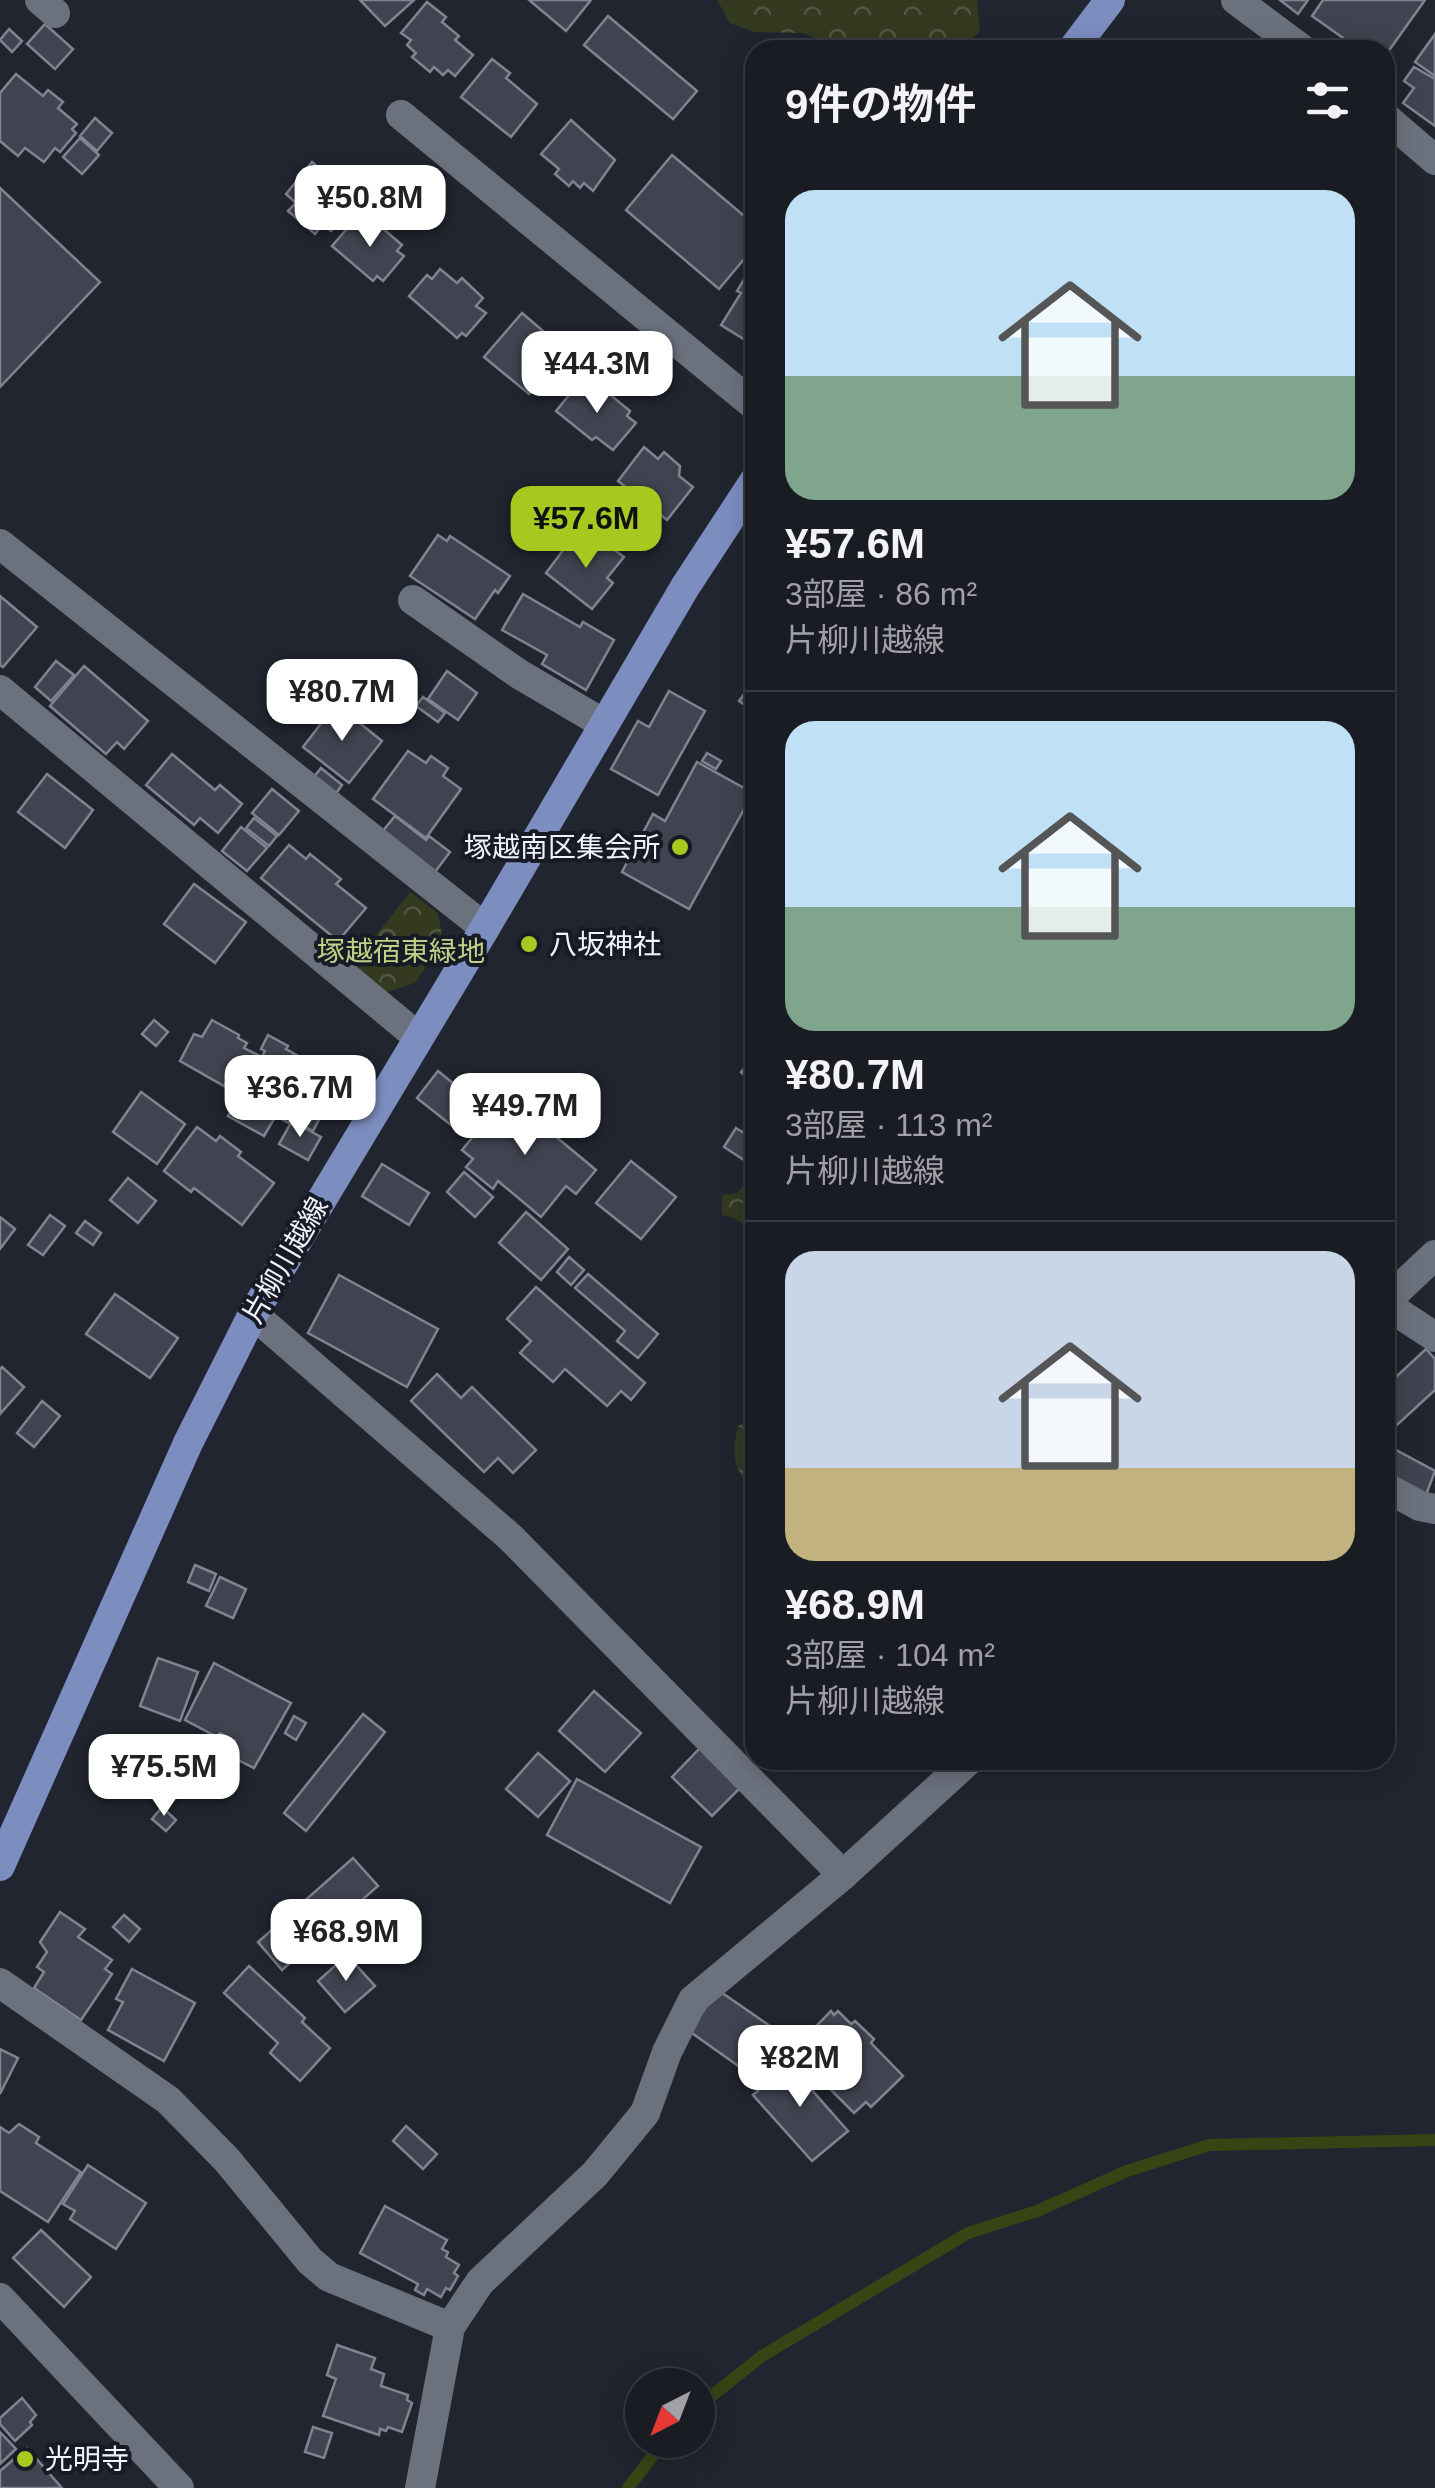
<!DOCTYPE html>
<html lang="ja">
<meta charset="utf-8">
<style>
:root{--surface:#191c23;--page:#262930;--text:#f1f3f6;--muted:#9fa1a6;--line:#373a41;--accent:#a7c81f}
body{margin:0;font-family:Arial,"Noto Sans JP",sans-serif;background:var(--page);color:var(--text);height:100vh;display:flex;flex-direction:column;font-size:38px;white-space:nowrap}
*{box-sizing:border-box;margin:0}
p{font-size:32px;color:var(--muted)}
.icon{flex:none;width:55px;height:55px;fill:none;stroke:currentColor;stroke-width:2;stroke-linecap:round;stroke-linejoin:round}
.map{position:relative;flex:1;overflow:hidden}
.drawer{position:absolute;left:745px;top:40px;width:650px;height:1730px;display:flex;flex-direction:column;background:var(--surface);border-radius:30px;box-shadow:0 5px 25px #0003,0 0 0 2px var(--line)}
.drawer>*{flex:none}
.needle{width:65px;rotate:222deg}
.fabs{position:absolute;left:625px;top:2368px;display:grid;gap:20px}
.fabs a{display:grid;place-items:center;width:90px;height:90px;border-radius:50%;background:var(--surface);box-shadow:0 5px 25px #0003,0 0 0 2px var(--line);font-size:50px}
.price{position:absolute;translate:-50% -85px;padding:0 22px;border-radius:20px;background:#fff;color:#222;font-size:32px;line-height:65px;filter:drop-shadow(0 2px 5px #0008)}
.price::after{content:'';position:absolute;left:50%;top:60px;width:30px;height:22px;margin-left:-15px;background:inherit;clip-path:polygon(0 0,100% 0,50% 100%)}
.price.current{background:var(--accent);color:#111}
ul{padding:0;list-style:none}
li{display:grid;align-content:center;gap:20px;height:530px;padding:0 40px}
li+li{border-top:2px solid var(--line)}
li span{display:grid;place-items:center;height:310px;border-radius:30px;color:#555}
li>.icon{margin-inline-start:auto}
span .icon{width:180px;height:180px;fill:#fffc;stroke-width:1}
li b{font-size:42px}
h2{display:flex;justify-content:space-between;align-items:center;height:120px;padding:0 40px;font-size:42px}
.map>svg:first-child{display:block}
.forest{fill:url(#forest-crowns)}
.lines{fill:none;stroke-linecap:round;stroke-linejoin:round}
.stream{stroke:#394415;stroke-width:12}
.building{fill:#404450;stroke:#808491;stroke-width:2.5}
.minor{stroke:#6c717e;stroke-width:30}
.major{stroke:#7c8dc0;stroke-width:30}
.poi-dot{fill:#a7c81f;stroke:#181b25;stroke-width:4}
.labels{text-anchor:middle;stroke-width:8;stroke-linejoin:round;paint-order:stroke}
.poi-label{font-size:28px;fill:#f0f3fa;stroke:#181b25;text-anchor:start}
.park-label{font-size:28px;fill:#bed287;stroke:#181b25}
.street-label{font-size:28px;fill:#f0f3fa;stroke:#181b25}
</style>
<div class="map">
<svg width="1435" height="2488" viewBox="0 0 1435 2488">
<defs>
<pattern id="forest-crowns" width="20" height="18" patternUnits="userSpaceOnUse" patternTransform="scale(2.5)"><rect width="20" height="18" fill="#333a20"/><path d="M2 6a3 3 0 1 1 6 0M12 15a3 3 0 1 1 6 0" fill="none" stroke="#515741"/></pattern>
</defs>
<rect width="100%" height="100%" fill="#21252f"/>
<!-- forest -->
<g class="forest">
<path d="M717 0H977L980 32 958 50H840L804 33 754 32 730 23Z"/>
<path d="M410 892 438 913 443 942 415 983 386 992 352 966Z"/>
<path d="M750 1179 755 1182V1248C746 1228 746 1220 722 1215V1195L737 1193Z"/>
<path d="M755 1416V1497C736 1472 730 1457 738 1426Z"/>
</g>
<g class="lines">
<!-- stream -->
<g class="stream">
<path d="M698 2407 762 2356 968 2233 1037 2211 1127 2171 1209 2145 1435 2140"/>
<path d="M628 2488 665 2440"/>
</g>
</g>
<!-- building -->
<g class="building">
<path d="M360 0H414L385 26Z"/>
<path d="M529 0H591L566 31Z"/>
<path d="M1280 0H1308L1298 14Z"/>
<path d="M1323 0H1425L1385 56V50H1360L1312 16Z"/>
<path d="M427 2 446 17 442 22 459 36 455 40 473 55 455 76 448 70 443 75 434 67 430 72 412 57 416 53 407 45 411 40 401 33Z"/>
<path d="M608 16 697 91 673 119 584 45Z"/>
<path d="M45 24 73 49 55 69 27 44Z"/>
<path d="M9 29 22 41 12 52 0 40Z"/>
<path d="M1435 34V76L1415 62Z"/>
<path d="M492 59 510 73 506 78 537 104 511 137 461 97Z"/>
<path d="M1414 67 1435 79V126L1403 103 1414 88 1404 81Z"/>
<path d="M16 74 43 96 48 90 63 102 58 108 77 124 72 129 76 133 60 152 55 148 44 162 25 148 18 156 0 141V93Z"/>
<path d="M95 118 112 133 97 151 80 136Z"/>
<path d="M571 120 615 160 593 191 584 183 580 188 573 181 569 186 555 174 559 169 541 154Z"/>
<path d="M80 138 99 155 82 174 63 157Z"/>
<path d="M672 155 755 225V246L719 289 626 210Z"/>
<path d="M312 162 352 197 338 213 343 218 331 231 323 224 315 234 288 211 296 203 286 194Z"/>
<path d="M0 188 100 282 0 387Z"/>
<path d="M357 217 375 233 380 226 402 245 397 251 404 256 383 281 377 276 373 281 332 246Z"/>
<path d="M755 261V346L721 325 741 293 737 291Z"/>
<path d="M440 269 457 283 462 278 483 298 476 306 486 313 466 336 462 333 457 338 409 296 427 275 432 279Z"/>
<path d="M522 313 543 331 538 337 556 352 549 361 557 368 537 392 533 389 529 394 484 357Z"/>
<path d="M586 384 603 398 608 393 630 411 627 416 636 423 613 450 596 437 592 440 556 411 574 389 579 393Z"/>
<path d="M644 447 658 459 664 452 680 466 679 476 693 487 667 520 618 481Z"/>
<path d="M606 493 641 521 630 534 595 507Z"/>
<path d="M438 535 447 541 450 536 510 576 498 593 495 590 475 619 410 576Z"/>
<path d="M589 539 596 545 600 539 624 557 607 578 613 583 592 609 546 573 567 545 578 554Z"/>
<path d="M523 594 580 627 583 622 614 640 586 690 542 664 547 655 502 630Z"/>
<path d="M0 596 37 627 3 667 0 665Z"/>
<path d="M56 661 74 675 51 701 35 687Z"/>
<path d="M84 666 148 721 124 749 117 742 106 754 50 706Z"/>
<path d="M447 671 477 693 458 720 428 699Z"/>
<path d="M748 689 755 694 752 710 739 701Z"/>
<path d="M669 691 705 711 658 795 611 769 638 721 649 727Z"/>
<path d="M423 697 445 713 438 722 416 706Z"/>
<path d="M336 704 382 741 349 783 303 747Z"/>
<path d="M408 751 426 763 431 756 448 768 443 776 461 789 426 838 373 799Z"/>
<path d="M707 753 721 761 716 769 702 761Z"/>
<path d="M172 754 215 790 220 785 242 804 218 833 200 818 194 825 146 785Z"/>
<path d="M697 762 753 793 689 909 622 872 653 814 665 821Z"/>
<path d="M321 768 342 785 335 795 313 778Z"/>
<path d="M47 774 93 810 65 848 18 812Z"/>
<path d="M272 789 299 811 279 835 252 813Z"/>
<path d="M395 816 426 840 429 836 450 852 435 872 382 832Z"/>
<path d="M254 818 277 836 269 846 246 828Z"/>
<path d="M241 827 267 848 247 871 222 851Z"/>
<path d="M289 845 306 859 310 854 341 879 336 884 366 908 338 941 261 878Z"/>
<path d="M194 884 246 922 215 963 164 924Z"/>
<path d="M154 1020 168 1032 156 1046 142 1034Z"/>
<path d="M212 1020 239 1035 238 1038 247 1043 244 1048 260 1056 242 1089 227 1081 224 1086 180 1061 194 1034 202 1037Z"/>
<path d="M268 1035 288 1046 286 1049 346 1083 328 1115 323 1112 313 1131 291 1119 289 1123 240 1096 265 1051 261 1049Z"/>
<path d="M755 1056V1084L741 1072Z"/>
<path d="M438 1071 482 1107 461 1133 417 1098Z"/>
<path d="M141 1092 185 1124 157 1164 113 1132Z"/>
<path d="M507 1096 596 1170 576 1194 566 1186 541 1217 498 1181 493 1189 466 1167 473 1159 462 1150Z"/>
<path d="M238 1099 274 1119 264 1136 228 1116Z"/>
<path d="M292 1121 321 1137 308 1160 279 1144Z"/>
<path d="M197 1127 216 1141 220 1136 241 1152 238 1156 274 1183 242 1225 194 1188 191 1192 164 1171Z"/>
<path d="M736 1128 755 1140V1150L747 1162 724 1147Z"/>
<path d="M631 1161 676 1197 641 1239 596 1203Z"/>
<path d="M382 1164 429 1193 409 1225 362 1196Z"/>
<path d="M464 1172 493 1197 475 1217 447 1192Z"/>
<path d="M128 1178 156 1201 138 1223 110 1200Z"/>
<path d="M526 1212 568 1249 541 1280 499 1243Z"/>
<path d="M50 1215 65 1226 43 1255 28 1245Z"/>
<path d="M0 1217 15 1229 0 1249Z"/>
<path d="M85 1221 101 1233 93 1245 76 1233Z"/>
<path d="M569 1257 584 1270 571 1285 557 1272Z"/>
<path d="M588 1274 658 1334 638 1358 617 1341 625 1331 575 1288Z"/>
<path d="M339 1275 438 1329 407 1387 308 1333Z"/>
<path d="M536 1287 645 1383 631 1400 621 1391 607 1406 565 1369 553 1382 520 1353 531 1341 507 1319Z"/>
<path d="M115 1294 178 1338 150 1378 86 1334Z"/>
<path d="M1426 1349 1435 1359V1390L1385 1436V1387Z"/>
<path d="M2 1367 24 1387 0 1414V1369Z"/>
<path d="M437 1374 461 1398 472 1387 536 1450 513 1473 498 1458 484 1472 411 1401Z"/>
<path d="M42 1401 60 1416 34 1447 17 1433Z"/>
<path d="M1385 1444 1435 1471 1426 1495 1385 1473Z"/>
<path d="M195 1565 216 1574 209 1591 188 1582Z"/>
<path d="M220 1577 246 1589 233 1618 206 1606Z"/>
<path d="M158 1658 198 1672 180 1721 140 1706Z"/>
<path d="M214 1663 291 1703 254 1768 228 1755 235 1741 220 1733 217 1737 185 1720Z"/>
<path d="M594 1691 641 1733 605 1772 559 1731Z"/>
<path d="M363 1714 385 1732 306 1831 284 1813Z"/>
<path d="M294 1716 306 1723 296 1740 285 1733Z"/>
<path d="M700 1748 740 1788 712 1816 672 1777Z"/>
<path d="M538 1753 570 1781 538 1817 506 1789Z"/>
<path d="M577 1779 701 1847 670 1903 547 1835Z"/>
<path d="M162 1807 176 1820 166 1831 152 1819Z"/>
<path d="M353 1858 378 1886 282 1970 258 1942Z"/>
<path d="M60 1912 85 1929 78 1937 112 1960 105 1969 112 1974 81 2020 34 1988 44 1972 37 1967 47 1952 40 1942Z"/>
<path d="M124 1915 140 1929 129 1942 113 1927Z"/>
<path d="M347 1955 375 1986 345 2012 318 1981Z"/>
<path d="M249 1966 305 2018 302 2022 330 2048 300 2081 270 2053 278 2043 224 1993Z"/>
<path d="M132 1969 195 2003 164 2061 108 2030 123 2002 116 1999Z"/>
<path d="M718 1990 773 2028 744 2070 689 2031Z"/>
<path d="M831 2011 834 2015 838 2011 851 2024 855 2021 874 2039 871 2043 903 2076 871 2107 866 2102 854 2113 792 2051Z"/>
<path d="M0 2049 18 2058 0 2094Z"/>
<path d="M795 2057 818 2083 811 2089 848 2131 812 2161 753 2095Z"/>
<path d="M19 2124 39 2137 36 2143 81 2172 48 2222 0 2191V2127L9 2133Z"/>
<path d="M406 2126 437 2154 423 2169 393 2141Z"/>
<path d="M88 2165 146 2203 116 2249 70 2219 75 2211 63 2204Z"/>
<path d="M385 2206 447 2240 442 2249 448 2252 446 2257 459 2265 454 2273 458 2276 450 2290 446 2288 441 2297 427 2289 424 2295 415 2290 418 2284 360 2253Z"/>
<path d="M41 2230 91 2277 64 2307 13 2258Z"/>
<path d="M337 2345 375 2358 371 2369 384 2374 381 2386 408 2395 407 2400 412 2403 402 2432 388 2427 386 2431 380 2429 379 2435 323 2416 336 2379 327 2375Z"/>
<path d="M22 2398 36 2415 30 2422 32 2425 15 2441 0 2424V2418Z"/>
<path d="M313 2427 332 2433 324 2458 305 2452Z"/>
<path d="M0 2432 16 2449 0 2464Z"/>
<path d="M27 2448 62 2488H0V2471Z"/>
</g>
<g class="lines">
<!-- minor -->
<g class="minor">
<path d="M40 0 55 13"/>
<path d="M1236 0 1303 50"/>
<path d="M401 115 755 406"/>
<path d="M1385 117 1435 160"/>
<path d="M0 544 485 928"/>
<path d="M413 600 519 674 604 724"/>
<path d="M0 690 418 1037"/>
<path d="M1385 1302 1435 1255"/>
<path d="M1385 1304 1435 1337"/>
<path d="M253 1314 510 1537 843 1875"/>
<path d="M1385 1487 1420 1506 1435 1509"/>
<path d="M0 1983 168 2100 227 2160 310 2261 329 2277 450 2327"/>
<path d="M0 2298 179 2488"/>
<path d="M420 2488 450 2327 480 2282 595 2174 645 2113 667 2052 693 2000 843 1875 969 1760"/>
</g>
<!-- major -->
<g class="major">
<path d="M1072 50 1110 0"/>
<path d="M0 1866 188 1443 253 1314 485 928 685 587 755 480"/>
</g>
</g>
<!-- markers -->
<g class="poi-dot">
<circle cx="680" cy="847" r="10"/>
<circle cx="529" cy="944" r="10"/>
<circle cx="25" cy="2459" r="10"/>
</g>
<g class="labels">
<!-- poi labels -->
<g class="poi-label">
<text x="660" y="857" text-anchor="end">塚越南区集会所</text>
<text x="549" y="954">八坂神社</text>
<text x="45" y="2469">光明寺</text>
</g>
<!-- park labels -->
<g class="park-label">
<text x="401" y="961">塚越宿東緑地</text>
</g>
<!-- street labels -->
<g class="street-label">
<text transform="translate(285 1260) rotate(-60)" y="10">片柳川越線</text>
</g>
</g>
</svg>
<div class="fabs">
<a><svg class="needle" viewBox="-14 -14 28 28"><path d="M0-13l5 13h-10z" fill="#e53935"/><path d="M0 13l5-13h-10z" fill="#9fa1a6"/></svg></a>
</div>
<b class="price" style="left:370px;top:250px">¥50.8M</b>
<b class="price" style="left:597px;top:416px">¥44.3M</b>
<b class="price current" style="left:586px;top:571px">¥57.6M</b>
<b class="price" style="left:342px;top:744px">¥80.7M</b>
<b class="price" style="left:300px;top:1140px">¥36.7M</b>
<b class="price" style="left:525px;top:1158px">¥49.7M</b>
<b class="price" style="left:164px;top:1819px">¥75.5M</b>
<b class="price" style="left:346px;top:1984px">¥68.9M</b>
<b class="price" style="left:800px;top:2110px">¥82M</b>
<section class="drawer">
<h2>9件の物件<svg class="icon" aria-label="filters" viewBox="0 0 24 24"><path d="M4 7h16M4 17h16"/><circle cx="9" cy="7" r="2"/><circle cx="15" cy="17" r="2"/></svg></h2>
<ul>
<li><span style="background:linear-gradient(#bfe0f5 60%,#7fa58c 0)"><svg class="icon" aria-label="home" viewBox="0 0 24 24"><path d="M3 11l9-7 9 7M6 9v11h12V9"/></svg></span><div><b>¥57.6M</b><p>3部屋 · 86 m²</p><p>片柳川越線</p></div></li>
<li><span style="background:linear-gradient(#bfe0f5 60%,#7fa58c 0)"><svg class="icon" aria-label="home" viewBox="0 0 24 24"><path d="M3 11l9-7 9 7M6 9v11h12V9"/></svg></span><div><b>¥80.7M</b><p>3部屋 · 113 m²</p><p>片柳川越線</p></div></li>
<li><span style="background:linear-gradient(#c9d6e8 70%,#c2b280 0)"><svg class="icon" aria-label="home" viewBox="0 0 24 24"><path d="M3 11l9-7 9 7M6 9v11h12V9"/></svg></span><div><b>¥68.9M</b><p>3部屋 · 104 m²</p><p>片柳川越線</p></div></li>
</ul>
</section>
</div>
